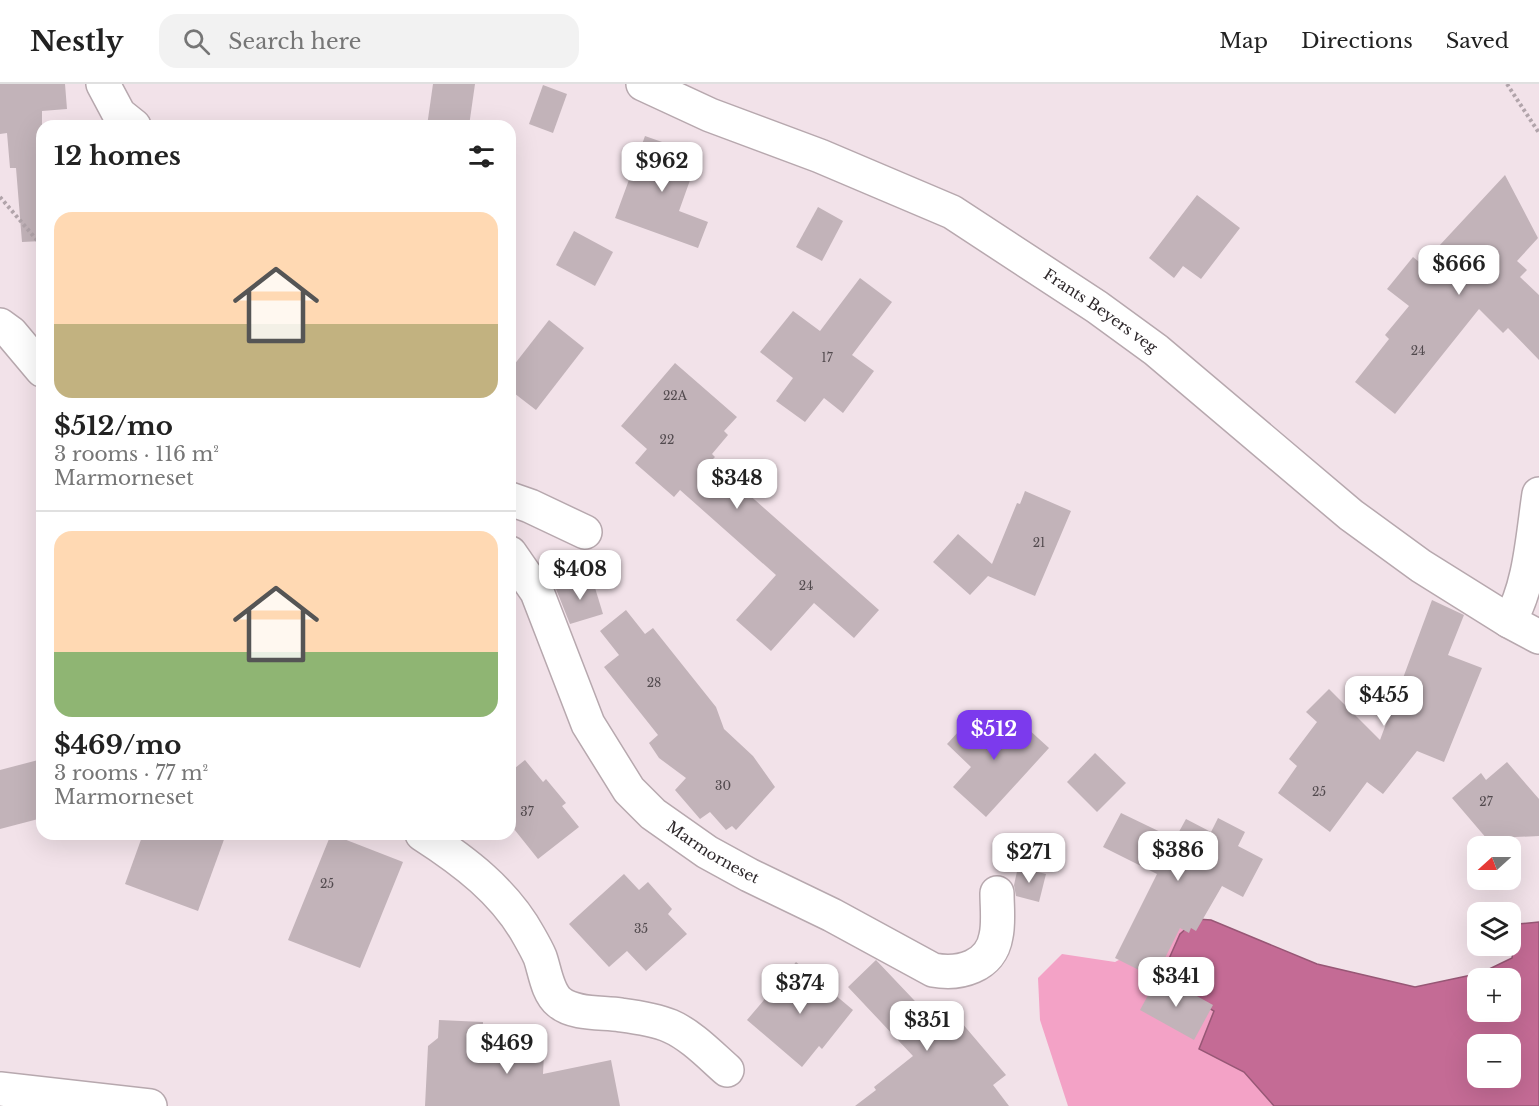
<!DOCTYPE html>
<meta charset="utf-8">
<style>
:root{--surface:#fff;--page:#f2f2f2;--text:#222;--muted:#767676;--line:#e0e0e0;--accent:#7c3aed}
body{margin:0;font-family:"Libre Baskerville",serif;background:var(--page);color:var(--text);height:100vh;display:flex;flex-direction:column;font-size:22px;white-space:nowrap}
*{box-sizing:border-box;margin:0}
p{font-size:20px;color:var(--muted)}
.icon{flex:none;width:33px;height:33px;fill:none;stroke:currentColor;stroke-width:2;stroke-linecap:round;stroke-linejoin:round}
.map{position:relative;flex:1;overflow:hidden}
.sheet{position:absolute;left:36px;top:36px;width:480px;height:720px;display:flex;flex-direction:column;background:var(--surface);border-radius:18px;box-shadow:0 6px 24px #0002}
.sheet>*{flex:none}
.needle{width:39px;rotate:249deg}
.buttons{position:absolute;left:1467px;top:752px;display:grid;gap:12px}
.buttons a{display:grid;place-items:center;width:54px;height:54px;border-radius:12px;background:var(--surface);box-shadow:0 6px 24px #0002;font-size:30px}
.price{position:absolute;translate:-50% -51px;padding:0 14px;border-radius:12px;background:#fff;color:#222;font-size:20px;line-height:39px;filter:drop-shadow(0 2px 3px #0008)}
.price::after{content:'';position:absolute;left:50%;top:36px;width:18px;height:14px;margin-left:-9px;background:inherit;clip-path:polygon(0 0,100% 0,50% 100%)}
.price.on{background:var(--accent);color:#fff}
ul{padding:0;list-style:none}
li{display:grid;align-content:center;gap:12px;height:318px;padding:0 18px}
li+li{border-top:2px solid var(--line)}
li span{display:grid;place-items:center;height:186px;border-radius:18px;color:#555}
li>.icon{margin-inline-start:auto}
span .icon{width:108px;height:108px;fill:#fffc;stroke-width:1}
li b{font-size:26px}
h2{display:flex;justify-content:space-between;align-items:center;height:72px;padding:0 18px;font-size:26px}
header{display:flex;align-items:center;gap:36px;box-sizing:border-box;height:84px;padding:0 30px;background:var(--surface);border-bottom:2px solid var(--line)}
header strong{font-size:28px}
nav{display:flex;gap:33px;margin-inline-start:auto;font-size:21px}
.search{width:420px;height:54px;background:var(--page);display:flex;align-items:center;gap:15px;box-sizing:border-box;padding:0 21px;border-radius:18px;color:var(--muted);font-size:22px}
.map>svg:first-child{display:block}
.green{fill:#f3a2c6}
.water{fill:#c46b95;stroke:#975775;stroke-width:1.5;fill-rule:evenodd}
.building{fill:#c2b3b9}
.lines{fill:none;stroke-linecap:round;stroke-linejoin:round}
.minor-casing{stroke:#b7a8ae;stroke-width:36}
.path{stroke:#b1a4aa;stroke-width:4;stroke-dasharray:3 3;stroke-linecap:butt}
.minor{stroke:#fff;stroke-width:33}
.labels{text-anchor:middle;stroke-width:4.5;stroke-linejoin:round;paint-order:stroke}
.number-label{font-size:12px;fill:#524a4e}
.street-label{font-size:15px;fill:#2d272a;stroke:#f2e2e9}
</style>
<header>
<strong>Nestly</strong>
<div class="search"><svg class="icon" aria-label="search" viewBox="0 0 24 24"><circle cx="10" cy="10" r="6"/><path d="M15 15l6 6"/></svg>Search here</div>
<nav><a>Map</a><a>Directions</a><a>Saved</a></nav>
</header>
<div class="map">
<svg width="1539" height="1022" viewBox="0 0 1539 1022">
<rect width="100%" height="100%" fill="#f2e2e9"/>
<!-- green -->
<path class="green" d="M1197 835 1214 927 1200 965 1244 988 1274 1022H1068L1040 936 1038 894 1062 870 1115 878Z"/>
<!-- water -->
<path class="water" d="M1197 835 1211 836 1317 880 1415 903 1481 889 1512 874 1518 840 1539 838V1022H1274L1244 988 1199 965 1214 927 1160 895 1180 850ZM1478 894H1510V927H1478ZM1478 960H1510V993H1478Z"/>
<!-- building -->
<g class="building">
<path d="M0 0H65L67 25 42 27V157L22 158 16 84H10L7 49 0 50Z"/>
<path d="M433 0H475L469 42H427Z"/>
<path d="M543 1 567 10 553 49 529 40Z"/>
<path d="M645 52 699 71 679 127 708 138 698 164 615 134Z"/>
<path d="M1505 91 1538 154 1517 177 1527 186 1520 193 1539 211V276L1508 244 1503 249 1479 225 1395 330 1355 298 1389 255 1385 251 1409 222 1387 205 1413 173 1424 182 1439 162Z"/>
<path d="M1197 111 1240 144 1201 195 1183 182 1174 194 1149 174Z"/>
<path d="M818 123 843 137 822 177 796 163Z"/>
<path d="M574 147 613 168 595 202 556 181Z"/>
<path d="M860 194 892 218 852 271 874 287 843 329 824 314 805 338 776 317 793 294 760 268 793 227 820 247Z"/>
<path d="M549 236 584 264 536 326 510 306V286Z"/>
<path d="M675 279 737 333 724 347 728 351 712 370 715 373 711 377 879 526 854 554 814 519 771 567 736 536 776 491 680 406 674 413 635 379 647 365 621 342Z"/>
<path d="M1025 407 1071 427 1035 512 988 492 970 511 933 478 958 450 992 480 1017 419 1020 420Z"/>
<path d="M592 494 603 530 570 540 556 505Z"/>
<path d="M1432 516 1464 531 1448 571 1482 584 1444 678 1417 667 1383 710 1367 698 1330 748 1278 709 1297 682 1289 675 1317 638 1306 628 1329 605 1380 656Z"/>
<path d="M626 526 645 550 653 544 716 623 724 645 753 672 775 703 736 746 732 742 726 746 710 728 700 735 675 706 686 694 659 674 649 659 658 651 604 583 619 571 600 547Z"/>
<path d="M973 632 998 654 1016 634 1049 664 986 733 953 703 971 683 947 660Z"/>
<path d="M1095 669 1126 699 1097 728 1067 698Z"/>
<path d="M42 675V734L0 745V686Z"/>
<path d="M525 676 543 698 546 695 566 719 562 722 579 743 538 775 510 740V688Z"/>
<path d="M1507 678 1539 715V752L1515 753 1505 762H1493L1452 714 1481 689 1486 696Z"/>
<path d="M1121 729 1175 755 1186 735 1211 748 1218 734 1245 748 1238 762 1263 775 1243 813 1222 802 1196 847 1191 844 1189 849 1180 844 1155 894 1115 874 1157 790 1103 763Z"/>
<path d="M143 750H226L198 827 125 800Z"/>
<path d="M331 750 403 778 360 884 288 856Z"/>
<path d="M1018 783 1046 790 1039 818 1016 812 1014 801Z"/>
<path d="M624 790 639 806 648 798 672 825 668 830 687 850 646 887 627 867 609 883 569 840Z"/>
<path d="M876 876 931 934 940 927 943 931 950 925 1006 991 993 1001 1009 1022H855L876 1006 874 1003 913 972 848 903Z"/>
<path d="M796 878 853 926 822 965 819 962 802 983 747 936Z"/>
<path d="M1159 891 1213 921 1194 956 1140 926Z"/>
<path d="M439 936 483 938 482 966 544 970 543 990 611 976 620 1022H425L428 962 438 954Z"/>
</g>
<g class="lines">
<!-- minor casing -->
<g class="minor-casing">
<g id="minor">
<path d="M103 0 119 30 134 42"/>
<path id="s1" d="M643 0 710 31 820 72 952 128 1097 223 1156 266 1351 431 1421 482 1509 537 1539 553"/>
<path d="M0 241 11 249 42 286"/>
<path d="M510 415 530 422 585 448"/>
<path id="s2" d="M510 469 537 508 588 640 629 706 653 730 707 768 749 791 832 831 933 886C959 891 991 883 996 852 999 839 997 823 997 809"/>
<path d="M1509 537C1530 505 1533 449 1539 410"/>
<path d="M422 750C464 777 505 808 529 852 533 859 537 866 540 873 545 887 547 908 559 918 574 931 603 928 621 931 636 933 656 936 670 942 691 951 710 971 727 986"/>
<path d="M0 1005 150 1022"/>
</g>
</g>
<!-- path -->
<g class="path">
<path d="M1507 0 1539 49"/>
<path d="M0 113 42 162"/>
</g>
<!-- minor -->
<use href="#minor" class="minor"/>
</g>
<g class="labels">
<!-- number labels -->
<g class="number-label">
<text x="1418" y="271">24</text>
<text x="827" y="278">17</text>
<text x="675" y="316">22A</text>
<text x="667" y="360">22</text>
<text x="1039" y="463">21</text>
<text x="806" y="506">24</text>
<text x="654" y="603">28</text>
<text x="723" y="706">30</text>
<text x="1319" y="712">25</text>
<text x="1486" y="722">27</text>
<text x="527" y="732">37</text>
<text x="327" y="804">25</text>
<text x="641" y="849">35</text>
</g>
<!-- street labels -->
<g class="street-label">
<text dy="5" stroke="none"><textPath href="#s1" startOffset="513">Frants Beyers veg</textPath></text>
<text dy="5" stroke="none"><textPath href="#s2" startOffset="372">Marmorneset</textPath></text>
</g>
</g>
</svg>
<div class="buttons">
<a><svg class="needle" viewBox="-14 -14 28 28"><path d="M0-13l5 13h-10z" fill="#e53935"/><path d="M0 13l5-13h-10z" fill="#767676"/></svg></a>
<a><svg class="icon" aria-label="layers" viewBox="0 0 24 24"><path d="M12 4l9 5-9 5-9-5zM3 14l9 5 9-5"/></svg></a>
<a>+</a>
<a>−</a>
</div>
<b class="price" style="left:662px;top:109px">$962</b>
<b class="price" style="left:1459px;top:212px">$666</b>
<b class="price" style="left:737px;top:426px">$348</b>
<b class="price" style="left:580px;top:517px">$408</b>
<b class="price" style="left:1384px;top:643px">$455</b>
<b class="price on" style="left:994px;top:677px">$512</b>
<b class="price" style="left:1178px;top:798px">$386</b>
<b class="price" style="left:1029px;top:800px">$271</b>
<b class="price" style="left:1176px;top:924px">$341</b>
<b class="price" style="left:800px;top:931px">$374</b>
<b class="price" style="left:927px;top:968px">$351</b>
<b class="price" style="left:507px;top:991px">$469</b>
<section class="sheet">
<h2>12 homes<svg class="icon" aria-label="filters" viewBox="0 0 24 24"><path d="M4 7h16M4 17h16"/><circle cx="9" cy="7" r="2"/><circle cx="15" cy="17" r="2"/></svg></h2>
<ul>
<li><span style="background:linear-gradient(#ffd9b3 60%,#c2b280 0)"><svg class="icon" aria-label="home" viewBox="0 0 24 24"><path d="M3 11l9-7 9 7M6 9v11h12V9"/></svg></span><div><b>$512/mo</b><p>3 rooms · 116 m²</p><p>Marmorneset</p></div></li>
<li><span style="background:linear-gradient(#ffd9b3 65%,#8fb573 0)"><svg class="icon" aria-label="home" viewBox="0 0 24 24"><path d="M3 11l9-7 9 7M6 9v11h12V9"/></svg></span><div><b>$469/mo</b><p>3 rooms · 77 m²</p><p>Marmorneset</p></div></li>
</ul>
</section>
</div>
